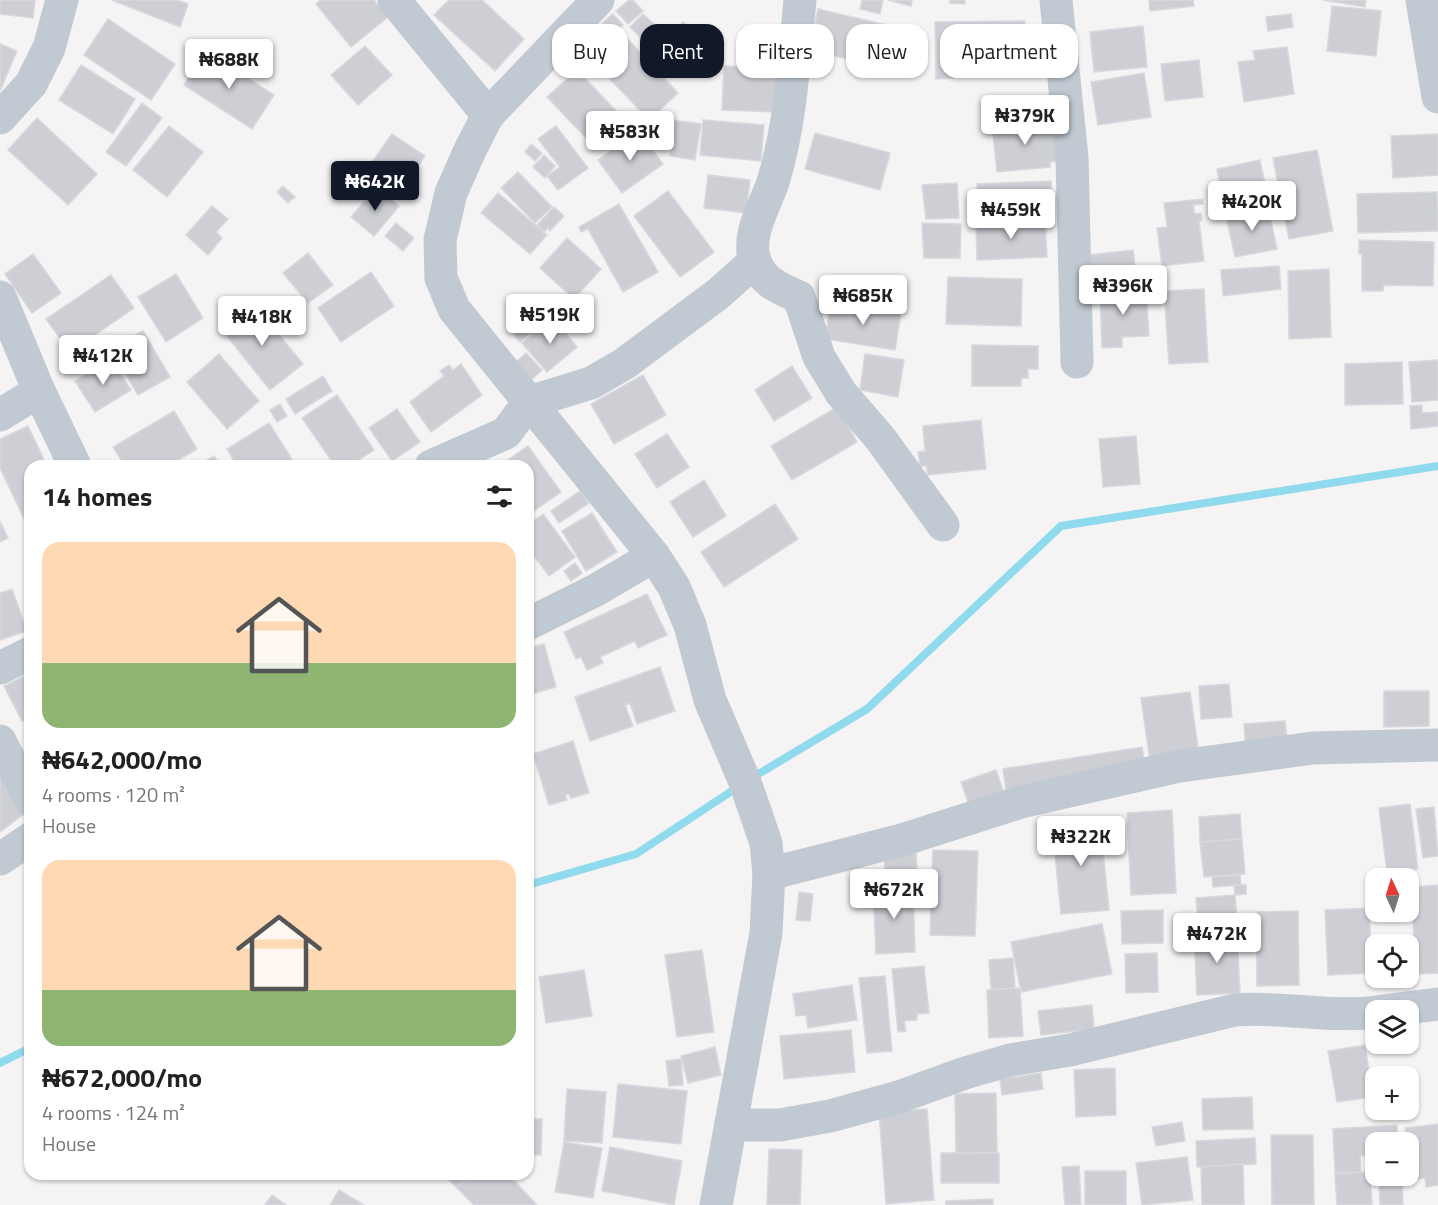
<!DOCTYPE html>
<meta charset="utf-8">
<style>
:root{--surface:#fff;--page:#f2f2f2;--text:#222;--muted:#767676;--accent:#111827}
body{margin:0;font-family:"Titillium Web",sans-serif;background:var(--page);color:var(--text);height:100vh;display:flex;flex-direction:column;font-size:22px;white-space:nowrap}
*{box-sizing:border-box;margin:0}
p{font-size:20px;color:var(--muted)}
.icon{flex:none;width:33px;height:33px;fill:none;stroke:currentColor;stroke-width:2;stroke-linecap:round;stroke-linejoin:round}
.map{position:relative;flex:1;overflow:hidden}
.panel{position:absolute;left:24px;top:460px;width:510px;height:720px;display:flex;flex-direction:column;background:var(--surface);border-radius:18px;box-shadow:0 2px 4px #0004}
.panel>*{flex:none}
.hud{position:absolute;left:552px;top:24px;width:570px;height:54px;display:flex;gap:12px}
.needle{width:39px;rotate:356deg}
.fabs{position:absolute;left:1365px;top:868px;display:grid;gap:12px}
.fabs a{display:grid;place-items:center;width:54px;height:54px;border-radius:12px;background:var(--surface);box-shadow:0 2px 4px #0004;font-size:30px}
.price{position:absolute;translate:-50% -51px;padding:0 14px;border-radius:6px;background:#fff;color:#222;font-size:20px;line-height:39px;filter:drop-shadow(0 2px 3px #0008)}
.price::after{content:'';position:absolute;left:50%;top:36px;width:18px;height:14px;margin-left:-9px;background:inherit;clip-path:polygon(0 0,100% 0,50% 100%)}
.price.active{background:var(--accent);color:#fff}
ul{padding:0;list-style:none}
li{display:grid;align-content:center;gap:12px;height:318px;padding:0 18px}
li span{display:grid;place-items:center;height:186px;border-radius:18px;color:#555}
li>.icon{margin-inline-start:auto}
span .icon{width:108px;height:108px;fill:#fffc;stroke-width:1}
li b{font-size:26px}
h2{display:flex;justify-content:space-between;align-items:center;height:72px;padding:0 18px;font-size:26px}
.chip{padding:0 21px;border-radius:18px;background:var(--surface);box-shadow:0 2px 4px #0004;font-size:21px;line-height:54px}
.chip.active{background:var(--accent);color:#fff}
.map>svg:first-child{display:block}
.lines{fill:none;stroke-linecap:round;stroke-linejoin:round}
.stream{stroke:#90daee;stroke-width:8}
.building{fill:#cdcfd5;stroke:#d7d9de;stroke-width:1.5}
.minor{stroke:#c1cad2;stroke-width:33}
</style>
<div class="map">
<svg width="1438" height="1205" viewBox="0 0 1438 1205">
<rect width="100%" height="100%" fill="#f5f3f3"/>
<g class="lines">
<!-- stream -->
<g class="stream">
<path d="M750 779 867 709 1061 526 1438 466"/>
<path d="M528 885 636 854 738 787"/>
<path d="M0 1063 30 1048"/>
</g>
</g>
<!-- building -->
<g class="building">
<path d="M0 0H35L33 18 0 14Z"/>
<path d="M112 0H177L188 4 180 27Z"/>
<path d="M321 0H374L388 17 351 47 316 4Z"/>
<path d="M449 0H482L524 39 495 71 434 15Z"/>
<path d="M629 0H633L643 11 628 24 616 11Z"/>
<path d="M862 0H883L880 14 860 9Z"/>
<path d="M888 0H912L911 6Z"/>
<path d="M950 0H965V4L950 3Z"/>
<path d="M1149 0H1193L1194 6 1150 11Z"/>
<path d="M1323 0H1366L1365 7Z"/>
<path d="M1332 6 1381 11 1376 56 1327 51Z"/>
<path d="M818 9 913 31 904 72 821 53 827 27 815 24Z"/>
<path d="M613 14 623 25 613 35 602 23Z"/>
<path d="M643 14 659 29 645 42 630 27Z"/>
<path d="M1291 14 1293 27 1268 31 1266 17Z"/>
<path d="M108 19 175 64 151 100 84 55Z"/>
<path d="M1025 21V68L954 69V78L936 79 935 22Z"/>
<path d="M683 22 707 43 679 75 655 54Z"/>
<path d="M1143 26 1147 67 1094 72 1090 32Z"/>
<path d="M622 33 678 93 649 120 592 60Z"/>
<path d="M0 44 17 51 0 91Z"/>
<path d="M365 46 392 75 358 105 331 75Z"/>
<path d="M1287 47 1294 94 1244 102 1238 62 1255 60 1253 51Z"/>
<path d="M206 51 274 95 252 129 184 85Z"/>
<path d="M1199 60 1203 97 1165 101 1161 64Z"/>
<path d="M856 63 870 65 869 73 856 71Z"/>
<path d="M81 65 135 99 113 134 59 100Z"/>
<path d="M724 66 777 68 776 112 722 110Z"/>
<path d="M577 70 621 116 591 143 547 97Z"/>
<path d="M1144 73 1151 117 1098 125 1091 82Z"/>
<path d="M142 103 162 118 126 166 106 152Z"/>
<path d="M37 118 97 174 68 205 8 150Z"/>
<path d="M671 120 701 124 695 160 670 156 672 144 667 143Z"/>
<path d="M703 120 764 125 761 161 700 155Z"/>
<path d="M1054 120 1058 161 1050 162V167L997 172 992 126Z"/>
<path d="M169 126 203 152 167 197 133 170Z"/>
<path d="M556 126 588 168 558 190 547 176 560 167 538 139Z"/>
<path d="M639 131 663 164 622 193 598 160Z"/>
<path d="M815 133 890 153 880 190 805 169Z"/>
<path d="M392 134 425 156 402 189 369 166Z"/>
<path d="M1438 134V175L1393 178 1391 136Z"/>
<path d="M531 144 542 153 535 161 525 152Z"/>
<path d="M1317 150 1333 231 1289 239 1273 158Z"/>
<path d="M544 155 555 166 545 178 533 167Z"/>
<path d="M1260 160 1269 203 1225 211 1217 169Z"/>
<path d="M518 172 552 207 535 223 501 188Z"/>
<path d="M708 175 750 180 746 213 704 208Z"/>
<path d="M1051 181 1052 212 978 215 977 184Z"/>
<path d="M957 183 959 218 926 219 922 185Z"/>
<path d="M283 186 295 197 288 203 277 192Z"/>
<path d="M377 187 399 206 374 236 351 217Z"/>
<path d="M668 191 714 252 680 277 634 216Z"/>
<path d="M1437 192 1438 231 1358 233 1357 194Z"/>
<path d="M498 193 547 235 530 254 481 213Z"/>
<path d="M1203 199V204L1193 205 1195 214 1201 213 1202 221H1199L1204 261 1162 266 1157 228 1167 227 1164 203Z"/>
<path d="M619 204 658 272 623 292 588 229 581 232 579 227Z"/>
<path d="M212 206 228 219 216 232 222 238 208 255 186 235Z"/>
<path d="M554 207 564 216 550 231 548 228 544 232 537 225Z"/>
<path d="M1268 207 1277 249 1235 257 1226 216Z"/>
<path d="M1045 220 1047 257 977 260 976 222Z"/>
<path d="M396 223 414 238 403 251 385 236Z"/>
<path d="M922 223 961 224 960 258H924Z"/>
<path d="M567 238 601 269 574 299 540 268Z"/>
<path d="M1359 240 1434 242 1433 286 1384 285 1383 291H1362V254H1359Z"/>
<path d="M1133 250 1136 273 1092 278 1090 255Z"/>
<path d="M308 253 333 285 308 303 283 273Z"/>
<path d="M33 254 61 293 32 313 5 274Z"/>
<path d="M1279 266 1281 289 1223 296 1221 270Z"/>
<path d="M1329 269 1331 337 1289 339 1288 271Z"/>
<path d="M371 272 394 306 341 342 318 308Z"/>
<path d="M176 274 203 318 166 342 138 297Z"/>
<path d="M111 275 134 308 70 352 46 319Z"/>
<path d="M948 277 1022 279 1021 326 946 324Z"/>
<path d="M1146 289 1149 336 1122 337V347L1102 348 1100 291Z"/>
<path d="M1204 289 1208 362 1169 364 1164 291Z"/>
<path d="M831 302 901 313 895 350 825 339Z"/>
<path d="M254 304 303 364 270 390 222 330Z"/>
<path d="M544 310 550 316 520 342 514 335Z"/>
<path d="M552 317 577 347 547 372 522 343Z"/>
<path d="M143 331 170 377 138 395 111 349Z"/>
<path d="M972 345 1038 346V369H1028V378H1021V386H972Z"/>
<path d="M526 353 542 370 532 379 516 362Z"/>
<path d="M219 354 259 401 227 429 187 382Z"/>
<path d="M865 354 904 360 898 397 860 390Z"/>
<path d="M111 359 131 390 95 412 75 381Z"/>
<path d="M1438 360V400L1412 402 1409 362Z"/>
<path d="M1402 362 1403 404 1345 405V364Z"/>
<path d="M461 364 482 395 431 432 410 402 444 376 440 371 449 365 453 370Z"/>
<path d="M792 366 812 398 774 421 755 390Z"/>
<path d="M643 375 666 415 614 444 591 404Z"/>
<path d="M323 376 332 391 295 414 286 399Z"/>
<path d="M337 395 374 450 349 466H335L302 418Z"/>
<path d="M280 404 287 416 277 422 270 410Z"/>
<path d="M1422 405V413L1438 412V426L1411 429 1410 406Z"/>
<path d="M837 407 857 442 792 480 771 446Z"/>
<path d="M397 409 420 442 392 461 369 428Z"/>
<path d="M174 411 197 449 168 466H125L113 447Z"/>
<path d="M981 420 986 469 927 475V466H920L918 452 925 451 923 426Z"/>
<path d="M269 423 295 464 291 466H237L227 449Z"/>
<path d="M28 426 47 466H30V524L27 525 0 468V439Z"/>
<path d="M667 434 689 467 657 488 635 454Z"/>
<path d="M1136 436 1140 484 1103 487 1099 439Z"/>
<path d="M528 446 561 492 528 515V466H499Z"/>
<path d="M214 456 221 466H197Z"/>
<path d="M704 480 726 516 693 537 670 502Z"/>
<path d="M580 491 589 503 559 523 551 511Z"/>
<path d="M775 504 798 539 724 587 701 552Z"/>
<path d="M592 513 617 552 586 571 562 531Z"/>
<path d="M543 514 575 557 549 576 528 548V525Z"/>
<path d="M0 521 8 538 0 542Z"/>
<path d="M575 563 582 573 571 581 564 571Z"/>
<path d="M12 589 27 631 0 640V593Z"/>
<path d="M647 594 667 635 638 648 635 641 600 657 603 663 587 670 581 657 576 659 564 632Z"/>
<path d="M544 644 556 687 528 695V648Z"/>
<path d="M660 667 675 711 637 724 630 703 625 705 633 726 590 741 575 697Z"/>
<path d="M30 673V717L22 721 4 686Z"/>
<path d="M1229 684 1232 717 1201 719 1199 686Z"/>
<path d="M1384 691H1429V726L1384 727Z"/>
<path d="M1190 692 1199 754 1150 761 1141 698Z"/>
<path d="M1285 721 1288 747 1246 750 1244 724Z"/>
<path d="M573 741 589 793 571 798 569 794 565 795 567 800 549 805 533 754Z"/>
<path d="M1142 747 1145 767 1006 790 1003 769Z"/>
<path d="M996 770 1004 793 969 805 961 782Z"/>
<path d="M0 773 29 810 0 832Z"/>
<path d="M1410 804 1418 869 1387 873 1379 808Z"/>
<path d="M1434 807 1438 856 1423 858 1416 809Z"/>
<path d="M1172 810 1176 893 1131 895 1127 813Z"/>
<path d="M1240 814 1242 839 1200 842 1199 817Z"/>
<path d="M1100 820 1109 910 1061 914 1052 825Z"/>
<path d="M1242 839 1245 874 1204 877 1200 842Z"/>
<path d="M933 850 978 851 975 936 930 935Z"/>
<path d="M916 853 918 887 886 888 884 855Z"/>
<path d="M1240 875 1241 885 1213 887 1212 877Z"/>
<path d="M1234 885H1246V894L1235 895Z"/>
<path d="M1438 885V973L1416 974 1411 887Z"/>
<path d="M913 887 915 952 876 954 873 889Z"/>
<path d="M799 892 813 894 810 921 796 920Z"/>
<path d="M1235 895 1238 928 1199 931 1196 898Z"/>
<path d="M1369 908 1372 973 1328 975 1325 910Z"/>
<path d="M1163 910V943L1122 944 1121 911Z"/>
<path d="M1298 911 1299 985 1257 986 1256 912Z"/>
<path d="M1102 924 1112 974 1021 992 1011 942Z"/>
<path d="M1237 933 1240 993 1197 995 1194 935Z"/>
<path d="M702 950 714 1032 677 1037 665 955Z"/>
<path d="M1157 953 1158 992 1126 993 1125 954Z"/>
<path d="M1013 958 1015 988 991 990 989 960Z"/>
<path d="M924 966 929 1013 917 1014V1020L904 1021 906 1031 898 1032 892 969Z"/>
<path d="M584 970 592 1016 546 1023 539 977Z"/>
<path d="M885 976 892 1051 867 1053 859 978Z"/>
<path d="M852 985 857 1020 808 1028 806 1015 796 1016 793 994Z"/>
<path d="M1020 988 1023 1036 989 1038 987 990Z"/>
<path d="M1092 1005 1094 1029 1041 1035 1038 1011Z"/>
<path d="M851 1030 855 1072 784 1079 780 1036Z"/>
<path d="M1365 1045 1373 1097 1337 1102 1328 1051Z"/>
<path d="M715 1047 721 1075 688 1083 681 1056Z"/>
<path d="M681 1059 683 1085 669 1086 666 1061Z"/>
<path d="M1115 1068 1116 1115 1076 1117 1074 1070Z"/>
<path d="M1041 1073 1043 1089 1002 1095 1000 1079Z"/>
<path d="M618 1084 687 1091 681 1144 613 1137Z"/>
<path d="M567 1089 606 1092 602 1143 564 1141Z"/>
<path d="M996 1093 997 1153 956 1154 955 1094Z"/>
<path d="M1252 1097 1253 1129 1203 1130 1202 1099Z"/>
<path d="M927 1109 934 1200 886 1204 879 1112Z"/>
<path d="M528 1119H542L541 1155H528Z"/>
<path d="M1182 1122 1185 1141 1156 1146 1152 1127Z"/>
<path d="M1438 1124V1185L1426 1187 1425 1178 1410 1180 1405 1128Z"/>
<path d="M1397 1125 1398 1143H1376V1155L1360 1156 1361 1172 1335 1173 1333 1129Z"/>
<path d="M1271 1135H1313L1314 1205H1272Z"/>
<path d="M1255 1138 1256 1164 1197 1167 1196 1141Z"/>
<path d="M564 1142 602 1148 593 1198 555 1192Z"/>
<path d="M610 1147 682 1161 674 1205 602 1191Z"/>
<path d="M769 1149 802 1150 800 1205H767Z"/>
<rect x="941" y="1153" width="58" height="30"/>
<path d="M1187 1157 1193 1200 1142 1205 1136 1163Z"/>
<path d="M1243 1164 1244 1205H1202L1201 1167Z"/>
<path d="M1079 1166 1081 1205H1065L1062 1167Z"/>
<rect x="1085" y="1171" width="41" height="34"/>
<path d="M1370 1172 1372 1205H1337L1335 1174Z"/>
<path d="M443 1174H471L457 1188Z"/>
<path d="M472 1174H508L537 1205H474L457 1188Z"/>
<path d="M1379 1176H1402L1403 1205H1380Z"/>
<path d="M339 1190 364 1205H330Z"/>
<path d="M272 1195 286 1205H265Z"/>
<path d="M993 1199V1205H946V1201Z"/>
</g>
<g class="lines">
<!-- minor -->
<g class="minor">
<path d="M394 0 488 115"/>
<path d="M598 0 488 115 470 150 451 193 440 240 441 278 454 309 654 556 674 587 690 625 710 700 745 782 766 843 769 874 766 933 716 1205"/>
<path d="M800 0C794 61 791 123 773 182 765 206 746 235 755 261 763 283 780 288 799 297L819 357 841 393 880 438 943 525"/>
<path d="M1056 0 1072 158 1077 362"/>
<path d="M1422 0 1438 97"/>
<path d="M0 118 31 84 49 48 62 0"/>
<path d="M0 297 39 391 75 466"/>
<path d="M0 415 39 391"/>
<path d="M431 466 506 433 529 402 591 383 624 364 718 294 755 261"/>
<path d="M528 624 596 590 654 556"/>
<path d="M0 668 30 653"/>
<path d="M0 741 30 799"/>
<path d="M0 859 30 839"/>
<path d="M769 874 902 840 1021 802 1180 766 1313 748 1438 745"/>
<path d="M1382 1011 1438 1004"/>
<path d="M731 1125H780L830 1116 899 1097 965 1073 1010 1060 1070 1050 1235 1010C1281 1006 1329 1018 1376 1012"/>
</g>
</g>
</svg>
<div class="fabs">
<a><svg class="needle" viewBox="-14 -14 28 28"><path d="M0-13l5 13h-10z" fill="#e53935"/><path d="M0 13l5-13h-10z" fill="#767676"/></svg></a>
<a><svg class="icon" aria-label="locate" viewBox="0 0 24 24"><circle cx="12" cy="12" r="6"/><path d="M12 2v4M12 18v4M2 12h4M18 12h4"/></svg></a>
<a><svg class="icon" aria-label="layers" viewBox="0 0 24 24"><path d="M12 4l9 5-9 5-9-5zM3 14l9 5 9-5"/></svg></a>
<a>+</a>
<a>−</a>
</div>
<b class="price" style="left:229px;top:90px">₦688K</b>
<b class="price" style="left:1025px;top:146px">₦379K</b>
<b class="price" style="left:630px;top:162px">₦583K</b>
<b class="price active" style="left:375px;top:212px">₦642K</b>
<b class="price" style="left:1252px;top:232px">₦420K</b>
<b class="price" style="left:1011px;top:240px">₦459K</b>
<b class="price" style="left:1123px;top:316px">₦396K</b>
<b class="price" style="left:863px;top:326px">₦685K</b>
<b class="price" style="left:550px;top:345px">₦519K</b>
<b class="price" style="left:262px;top:347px">₦418K</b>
<b class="price" style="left:103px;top:386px">₦412K</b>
<b class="price" style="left:1081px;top:867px">₦322K</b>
<b class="price" style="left:894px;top:920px">₦672K</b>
<b class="price" style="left:1217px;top:964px">₦472K</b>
<div class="hud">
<a class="chip">Buy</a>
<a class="chip active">Rent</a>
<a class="chip">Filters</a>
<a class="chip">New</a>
<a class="chip">Apartment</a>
</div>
<section class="panel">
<h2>14 homes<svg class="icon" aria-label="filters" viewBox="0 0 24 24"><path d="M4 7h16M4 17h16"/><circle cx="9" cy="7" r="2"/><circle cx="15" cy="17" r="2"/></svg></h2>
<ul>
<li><span style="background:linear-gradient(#ffd9b3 65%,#8fb573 0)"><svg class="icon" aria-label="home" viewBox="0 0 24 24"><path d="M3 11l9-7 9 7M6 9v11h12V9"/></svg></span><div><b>₦642,000/mo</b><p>4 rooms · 120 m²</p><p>House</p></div></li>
<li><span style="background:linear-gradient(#ffd9b3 70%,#8fb573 0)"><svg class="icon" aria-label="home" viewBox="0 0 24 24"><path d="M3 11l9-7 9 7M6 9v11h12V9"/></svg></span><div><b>₦672,000/mo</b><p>4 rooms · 124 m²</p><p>House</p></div></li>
</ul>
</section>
</div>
